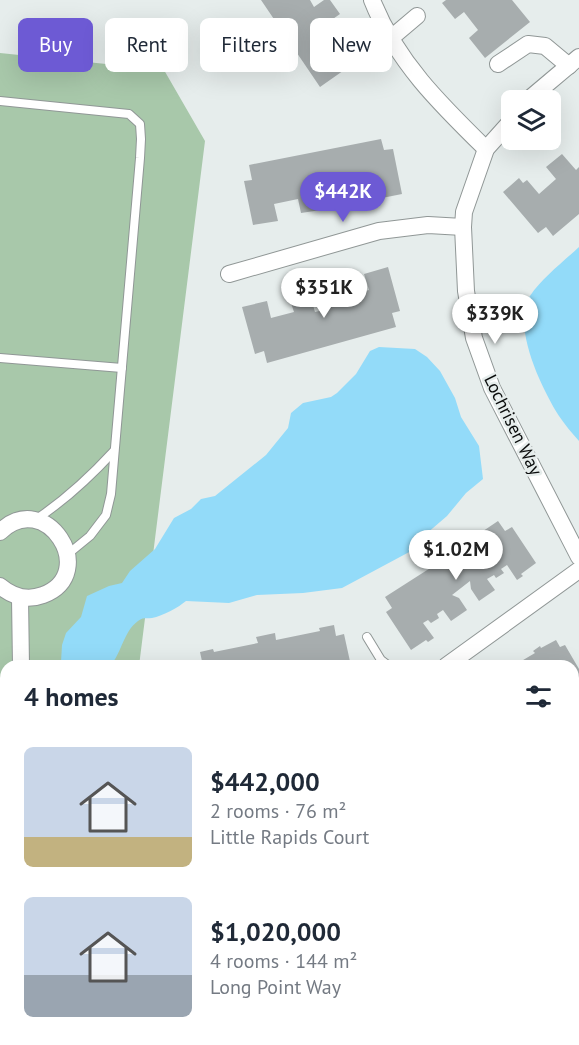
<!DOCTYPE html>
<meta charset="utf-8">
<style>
:root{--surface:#fff;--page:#f2f2f3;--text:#1f2937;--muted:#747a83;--accent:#6d5ad4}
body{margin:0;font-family:"PT Sans",sans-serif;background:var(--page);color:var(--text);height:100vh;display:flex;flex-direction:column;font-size:22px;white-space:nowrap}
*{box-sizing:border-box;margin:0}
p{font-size:20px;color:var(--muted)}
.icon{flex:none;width:33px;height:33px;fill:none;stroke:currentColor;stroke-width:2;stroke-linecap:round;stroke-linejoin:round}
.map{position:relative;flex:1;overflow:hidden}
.details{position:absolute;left:0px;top:660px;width:579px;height:386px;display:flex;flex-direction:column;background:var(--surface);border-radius:18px 18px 0 0;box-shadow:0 6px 24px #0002}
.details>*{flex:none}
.hud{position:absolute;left:18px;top:18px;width:543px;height:54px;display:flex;gap:12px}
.tools{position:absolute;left:501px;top:90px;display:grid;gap:12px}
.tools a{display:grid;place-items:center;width:60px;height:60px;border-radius:9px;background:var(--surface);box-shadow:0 6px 24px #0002;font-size:30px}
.price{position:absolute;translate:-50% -51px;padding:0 14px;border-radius:21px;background:#fff;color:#222;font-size:20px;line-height:39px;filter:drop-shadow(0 2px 3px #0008)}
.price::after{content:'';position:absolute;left:50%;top:36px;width:18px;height:14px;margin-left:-9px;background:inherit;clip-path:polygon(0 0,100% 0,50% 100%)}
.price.current{background:var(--accent);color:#fff}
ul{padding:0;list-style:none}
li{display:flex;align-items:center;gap:18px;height:150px;padding:0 24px}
li span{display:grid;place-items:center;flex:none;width:168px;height:120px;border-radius:9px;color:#555}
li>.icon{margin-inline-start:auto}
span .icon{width:72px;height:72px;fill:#fffc;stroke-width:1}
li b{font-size:26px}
h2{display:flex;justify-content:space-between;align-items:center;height:72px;padding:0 24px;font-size:26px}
.pill{padding:0 21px;border-radius:9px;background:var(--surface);box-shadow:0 6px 24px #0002;font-size:21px;line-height:54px}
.pill.current{background:var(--accent);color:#fff}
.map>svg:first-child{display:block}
.green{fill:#a8c8aa}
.water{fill:#93dbf9}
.building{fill:#a7adae}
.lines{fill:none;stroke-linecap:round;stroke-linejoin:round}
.lane-casing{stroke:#909796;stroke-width:10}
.street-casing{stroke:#909796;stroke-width:18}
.path{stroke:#7f8483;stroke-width:3;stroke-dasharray:3 4.5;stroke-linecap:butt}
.lane{stroke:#fff;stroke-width:8}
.street{stroke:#fff;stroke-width:16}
.labels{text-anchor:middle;stroke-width:5;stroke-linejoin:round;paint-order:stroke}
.street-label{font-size:18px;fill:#0a0c0c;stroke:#e6edec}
</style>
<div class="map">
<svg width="579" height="1045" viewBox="0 0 579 1045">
<rect width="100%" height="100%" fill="#e6edec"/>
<!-- green -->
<path class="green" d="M0 53 164 70 205 141 139 666H6V996H0Z"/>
<!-- water -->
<g class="water">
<path d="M579 247V441C572 433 565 425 559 416 542 389 511 326 530 296 541 279 564 261 579 247Z"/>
<path d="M379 347 415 349 427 357 440 371 455 398 461 417 479 446 483 479 466 493 447 516 426 534 413 550 342 588 303 593 257 595 229 603 186 601C179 607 163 616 152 618 146 619 143 617 138 621 123 632 122 653 110 666H63L61 662 62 645 66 633 81 617 87 596 109 586 122 583 130 571 155 549 174 518 191 509 201 499 215 496 266 455 288 428 291 413 303 403 331 397 337 393 356 374 370 351Z"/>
</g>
<!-- building -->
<g class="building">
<path d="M261 0H310L314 7 324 0H330L340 14 330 21 343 40 353 33 367 54 320 87Z"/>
<path d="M446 0H512L530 22 485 58 469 38 478 30 464 12 455 19 442 3Z"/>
<path d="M381 139 384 150 393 149 402 194 377 199 374 186 351 191 353 203 334 207 329 185 316 188 321 210 301 213 298 199 274 204 278 221 253 225 244 181 252 180 249 165Z"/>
<path d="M562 154 576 170 579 167V214L553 236 546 227 538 233 503 192 519 178 523 183 527 180 539 194 556 179 546 167Z"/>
<path d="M388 267 400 311 392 313 396 327 267 363 264 351 255 354 242 307 267 301 271 318 294 312 289 297 309 292 315 312 328 309 322 288 342 283 345 297 369 290 364 274Z"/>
<path d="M498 521 505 531 512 527 536 563 521 574 523 576 517 580 507 565 501 569 504 573 496 578 494 575 487 579 495 590 479 601 471 589 470 581 452 595 459 598 467 610 451 621 443 610 437 614 439 618 431 623 428 620 423 623 434 638 428 642 426 640 411 650 386 612 392 608 385 597 435 565 431 560 446 550 449 554Z"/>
<path d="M334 625 336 636 344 634 351 666H203L200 652 213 649 214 652 258 643 256 637 275 633 276 640 320 631 319 628Z"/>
<path d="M556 640 560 647 565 645 579 669V693L573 697V666H513L535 653 533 651 540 646 541 648Z"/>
<path d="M573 786 579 787V814L573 813Z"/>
<path d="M573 836 579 837 576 858 573 857Z"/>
</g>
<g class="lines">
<!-- lane casing -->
<g class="lane-casing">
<g id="lane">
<path d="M0 101 129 114 140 124 141 139 140 158 111 494 106 515 90 536 68 554"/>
<path d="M0 358 122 368"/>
<path d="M35 520C64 501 91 476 114 451"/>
<path d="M367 637 381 660 389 666"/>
<path d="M573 759 579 756"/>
<path d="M0 969H6"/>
<path d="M558 1040 559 1045"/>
<path d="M140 1045 141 1040"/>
</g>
</g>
<!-- street casing -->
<g class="street-casing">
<g id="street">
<path d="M372 0C396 61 440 104 486 149"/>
<path d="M391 38 417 16"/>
<path d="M498 64 528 44 545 46 569 66"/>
<path d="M528 100 579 57"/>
<path d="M512 120 486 149 464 212 463 227 466 291 474 338 492 388 579 557"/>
<path d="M229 274 379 231 428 225 463 227"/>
<path d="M0 532C45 487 101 573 43 595 27 601 13 597 0 586"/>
<path d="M20 598 21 666"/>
<path d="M446 666 579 570"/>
<path d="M573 966 579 963"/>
<path d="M299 1040 313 1045"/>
<path d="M51 1045V1040"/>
<path d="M382 1045 388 1040"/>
</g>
</g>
<!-- path -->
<g class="path">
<path d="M0 684 6 713"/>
<path d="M0 995 6 996"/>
<path d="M27 1045 28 1040"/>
</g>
<!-- lane -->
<use href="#lane" class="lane"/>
<!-- street -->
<use href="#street" class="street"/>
</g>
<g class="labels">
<!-- street labels -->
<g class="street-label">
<text transform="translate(513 425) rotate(64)" y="6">Lochrisen Way</text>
</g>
</g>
</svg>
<div class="tools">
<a><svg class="icon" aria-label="layers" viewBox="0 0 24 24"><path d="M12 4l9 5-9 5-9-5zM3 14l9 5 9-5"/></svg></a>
</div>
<b class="price current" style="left:343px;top:223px">$442K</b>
<b class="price" style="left:324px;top:319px">$351K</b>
<b class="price" style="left:495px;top:345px">$339K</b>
<b class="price" style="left:456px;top:581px">$1.02M</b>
<div class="hud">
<a class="pill current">Buy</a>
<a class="pill">Rent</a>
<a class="pill">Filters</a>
<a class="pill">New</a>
</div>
<section class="details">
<h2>4 homes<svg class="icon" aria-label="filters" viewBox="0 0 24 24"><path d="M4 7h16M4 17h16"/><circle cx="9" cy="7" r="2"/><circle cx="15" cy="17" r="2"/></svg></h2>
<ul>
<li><span style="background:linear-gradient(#c9d6e8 75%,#c2b280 0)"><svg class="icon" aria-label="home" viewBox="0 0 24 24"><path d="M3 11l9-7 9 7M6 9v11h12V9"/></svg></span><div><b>$442,000</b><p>2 rooms · 76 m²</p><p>Little Rapids Court</p></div></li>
<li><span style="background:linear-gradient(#c9d6e8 65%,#9aa5b1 0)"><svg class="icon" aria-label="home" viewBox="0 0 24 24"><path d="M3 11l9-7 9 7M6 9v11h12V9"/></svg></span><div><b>$1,020,000</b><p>4 rooms · 144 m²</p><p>Long Point Way</p></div></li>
</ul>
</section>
</div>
